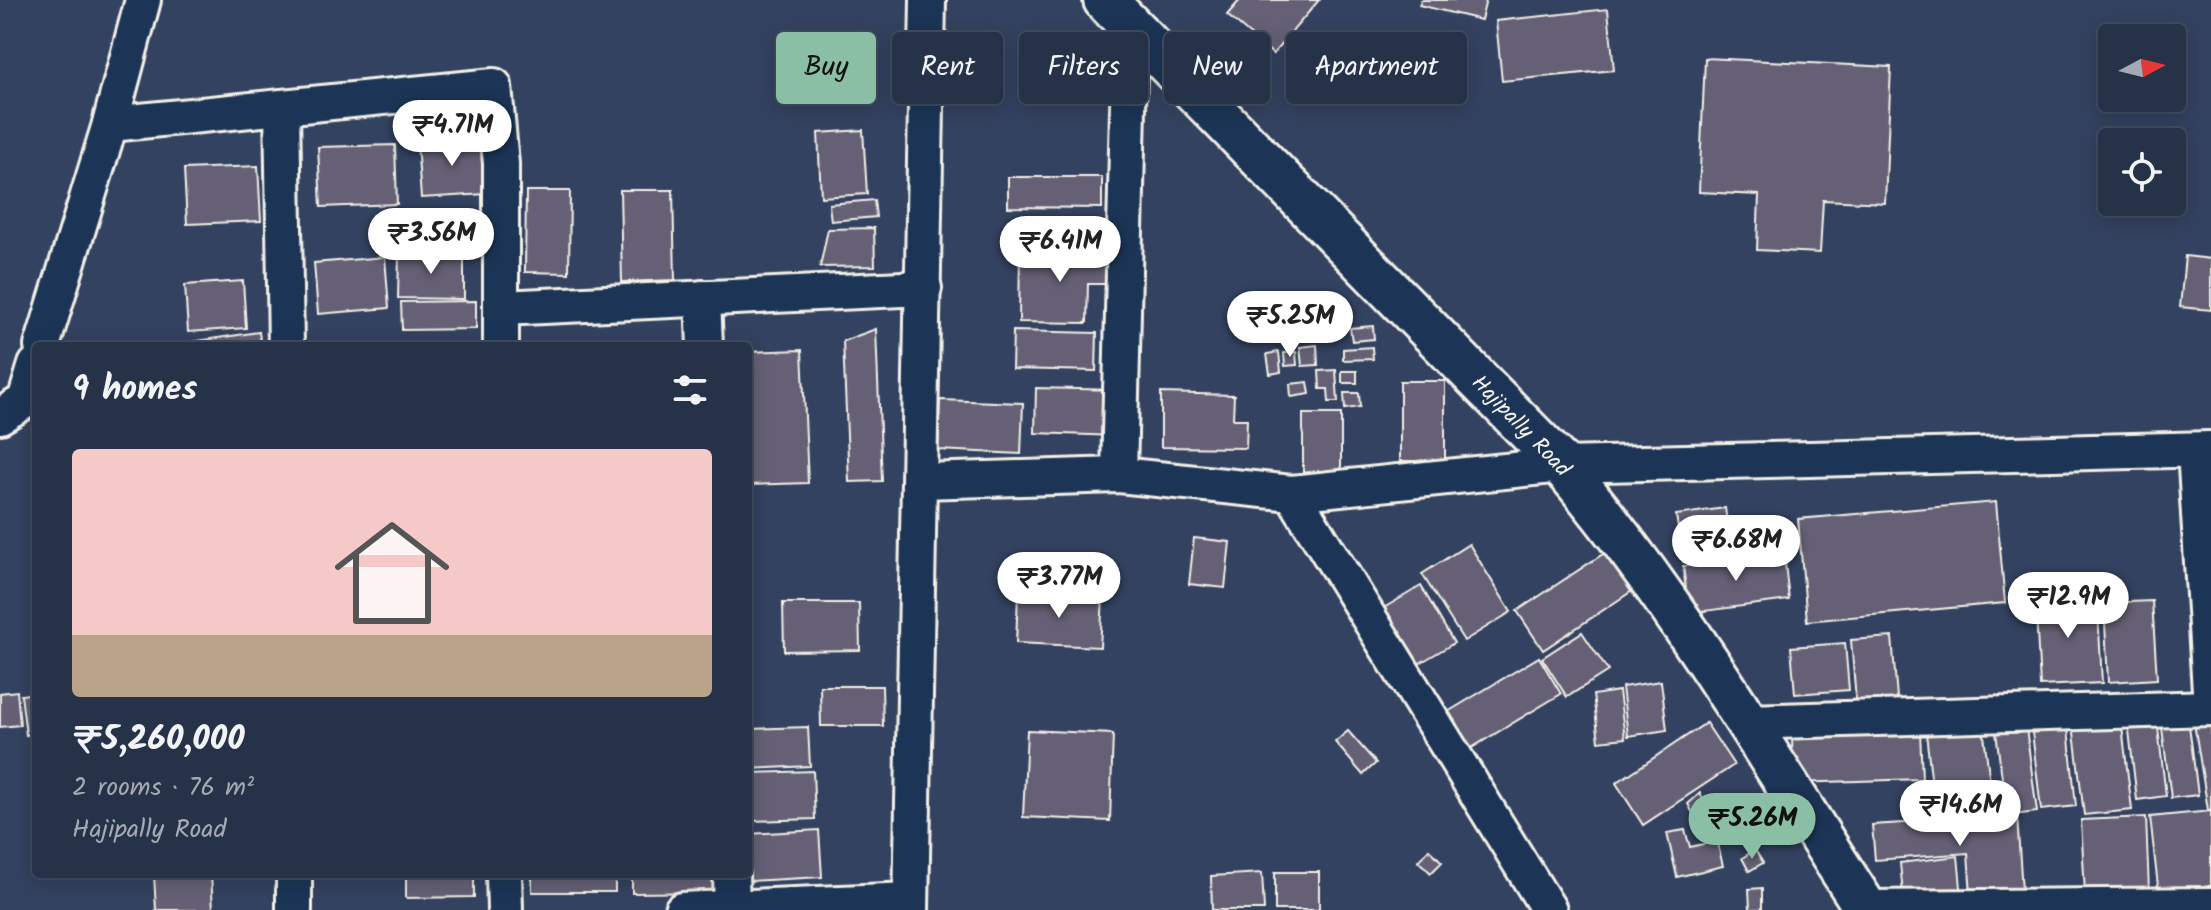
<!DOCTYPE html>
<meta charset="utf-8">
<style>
:root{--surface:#263248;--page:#323e52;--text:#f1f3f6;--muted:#a4aab4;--line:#424d60;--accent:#8abfa5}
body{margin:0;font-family:Kalam,sans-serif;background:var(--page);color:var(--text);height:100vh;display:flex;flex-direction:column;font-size:30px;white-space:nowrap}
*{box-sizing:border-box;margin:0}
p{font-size:26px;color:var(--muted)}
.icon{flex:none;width:44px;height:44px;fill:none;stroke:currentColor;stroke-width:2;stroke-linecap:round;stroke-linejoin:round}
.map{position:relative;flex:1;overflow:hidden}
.side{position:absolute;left:32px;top:342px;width:720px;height:536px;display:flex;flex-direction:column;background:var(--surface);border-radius:8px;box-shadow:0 4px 20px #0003,0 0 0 2px var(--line)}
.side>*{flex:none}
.top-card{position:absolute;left:776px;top:32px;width:760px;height:72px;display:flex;gap:16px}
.needle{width:52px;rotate:83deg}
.fabs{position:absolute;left:2098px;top:24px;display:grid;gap:16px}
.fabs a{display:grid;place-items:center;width:88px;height:88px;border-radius:8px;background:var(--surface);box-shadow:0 4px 20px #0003,0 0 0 2px var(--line);font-size:40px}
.price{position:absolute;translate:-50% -68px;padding:0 18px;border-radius:28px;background:#fff;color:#222;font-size:26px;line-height:52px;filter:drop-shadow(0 2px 4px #0008)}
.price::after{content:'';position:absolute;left:50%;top:48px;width:24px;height:18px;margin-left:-12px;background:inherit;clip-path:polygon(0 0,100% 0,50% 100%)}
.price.selected{background:var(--accent);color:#111}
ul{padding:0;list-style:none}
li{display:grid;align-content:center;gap:16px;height:424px;padding:0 40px}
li+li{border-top:2px solid var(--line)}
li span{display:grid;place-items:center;height:248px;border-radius:8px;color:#555}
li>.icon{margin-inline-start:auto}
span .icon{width:144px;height:144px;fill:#fffc;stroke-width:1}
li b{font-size:34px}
h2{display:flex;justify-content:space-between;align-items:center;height:96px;padding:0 40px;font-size:34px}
.chip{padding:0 28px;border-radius:8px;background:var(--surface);box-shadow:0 4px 20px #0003,0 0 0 2px var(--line);font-size:28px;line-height:72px}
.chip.selected{background:var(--accent);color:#111}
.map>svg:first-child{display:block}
.building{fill:#656074;stroke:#f4f1e8;stroke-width:2}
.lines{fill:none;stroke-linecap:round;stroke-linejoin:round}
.minor-casing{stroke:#f4f1e8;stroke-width:40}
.tertiary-casing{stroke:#f4f1e8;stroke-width:48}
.minor{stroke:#1d3557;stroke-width:34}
.tertiary{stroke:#1d3557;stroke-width:42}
.labels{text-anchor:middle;stroke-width:6;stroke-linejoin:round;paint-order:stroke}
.street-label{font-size:22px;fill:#f4f1e8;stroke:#1d3557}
</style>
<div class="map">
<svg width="2211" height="910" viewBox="0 0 2211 910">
<rect width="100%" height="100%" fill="#334260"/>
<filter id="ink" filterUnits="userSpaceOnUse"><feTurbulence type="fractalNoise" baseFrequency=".0125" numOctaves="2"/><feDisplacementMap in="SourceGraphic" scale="16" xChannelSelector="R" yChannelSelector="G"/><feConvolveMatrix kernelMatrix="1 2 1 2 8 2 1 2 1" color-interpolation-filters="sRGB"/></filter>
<g filter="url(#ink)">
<!-- building -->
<g class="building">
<path d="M1240 0H1319L1273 54 1227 15Z"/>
<path d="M1421 0H1486L1481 20 1419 5Z"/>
<path d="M1608 9 1614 70 1502 81 1496 21Z"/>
<path d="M1705 58 1891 67 1885 203 1823 200 1820 253 1757 250 1759 195 1699 192Z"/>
<path d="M863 130 867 194 821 197 818 133Z"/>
<path d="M482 138 486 194 421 198 417 143Z"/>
<path d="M395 145 397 204 321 207 318 147Z"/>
<path d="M258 166 261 221 187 224 184 169Z"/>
<path d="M1008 177H1102V208L1008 207Z"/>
<path d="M620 190H673L675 280 622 282Z"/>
<path d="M526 191H570L569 273 525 272Z"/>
<path d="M874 200 876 217 831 221 829 204Z"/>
<path d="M874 228 875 266 820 267 828 229Z"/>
<path d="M1020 249 1112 251 1111 284H1088L1087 323 1019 322Z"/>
<path d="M399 252 464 253V299L398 298Z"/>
<path d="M2185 256 2211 259V310L2180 307Z"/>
<path d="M385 257 389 308 318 314 314 263Z"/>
<path d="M243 281 246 328 188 332 185 285Z"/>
<path d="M476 301V329L402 330 401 302Z"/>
<path d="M1373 326 1374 339 1352 341 1350 328Z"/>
<path d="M876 329 882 481 849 482 843 341Z"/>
<path d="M1013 331 1097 333 1096 371 1012 369Z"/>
<path d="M259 332 261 346H191L190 342Z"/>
<path d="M1317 345 1318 365 1302 366 1300 347Z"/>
<path d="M1372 347 1373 359 1343 360V349Z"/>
<path d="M802 350 808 483 748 485V352Z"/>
<path d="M1279 352 1281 372 1270 374 1267 354Z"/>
<path d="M1296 352 1297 365 1285 366 1284 353Z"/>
<path d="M1336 370 1338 402H1329L1328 389H1320L1319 371Z"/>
<rect x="1342" y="371" width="15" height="12"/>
<rect x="1400" y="381" width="45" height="80"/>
<path d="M1308 382 1310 394 1291 397 1290 384Z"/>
<path d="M1036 388 1118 390 1117 436 1035 433Z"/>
<path d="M1161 393 1234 395 1233 419H1247L1246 448 1161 447Z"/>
<path d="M1344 393H1359L1360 407 1345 409Z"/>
<path d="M940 400 1023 403 1021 454 938 450Z"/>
<rect x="1303" y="414" width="38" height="63"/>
<path d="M1996 502 2005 603 1807 621 1798 519Z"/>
<path d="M1725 508 1732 556 1683 562 1676 515Z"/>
<path d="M1194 538 1230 542 1225 588 1189 584Z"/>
<path d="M1469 544 1511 612 1464 641 1422 574Z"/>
<path d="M1606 552 1632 591 1543 650 1517 611Z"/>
<path d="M1784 554 1789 600 1689 613 1683 566Z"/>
<path d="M1421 586 1454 643 1415 666 1382 609Z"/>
<path d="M1018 593 1103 597 1100 647 1016 643Z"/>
<path d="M2097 593 2102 683 2040 686 2035 596Z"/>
<path d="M2152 601 2157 679 2108 682 2104 603Z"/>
<path d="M783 603H859L860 650 784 651Z"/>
<path d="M1582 632 1608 671 1567 697 1542 658Z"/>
<path d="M1892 637 1898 710 1857 713 1851 640Z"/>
<path d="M1845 643 1849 690 1795 694 1791 647Z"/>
<path d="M1539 657 1561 694 1463 753 1441 716Z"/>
<path d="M1661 681 1667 730 1628 736 1622 687Z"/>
<path d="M820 686H882L883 726H821Z"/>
<path d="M17 691 20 725 0 727V693Z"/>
<path d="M1619 691 1625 738 1599 741 1593 695Z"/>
<path d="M36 693V733L26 735 21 695Z"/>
<path d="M2121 718 2132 810 2084 815 2073 724Z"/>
<path d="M2067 719 2076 806 2041 810 2031 723Z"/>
<path d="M2157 719 2166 796 2137 800 2128 722Z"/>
<path d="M2211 720V810H2208L2194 723Z"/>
<path d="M1706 723 1734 765 1643 825 1616 783Z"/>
<path d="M2189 725 2198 795 2171 798 2162 728Z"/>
<path d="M808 727 810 766 748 769V729Z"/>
<path d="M1983 727 1993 806 1935 812 1926 733Z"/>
<path d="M2026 728 2037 812 2007 816 1996 732Z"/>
<path d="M1027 730 1113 734 1110 821 1023 817Z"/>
<path d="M1348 731 1376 763 1363 775 1335 742Z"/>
<path d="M1920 731 1922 779 1793 783 1792 734Z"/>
<path d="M813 771 815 819 752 821 751 773Z"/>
<path d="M1700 793 1711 814 1697 821 1688 804Z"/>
<path d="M2211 811V889L2159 895 2150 817Z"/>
<path d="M2017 816 2022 891 1971 895 1968 853 1875 860 1872 825Z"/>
<path d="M2146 817 2149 892 2085 894 2081 820Z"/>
<path d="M819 830 822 877 749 881 748 834Z"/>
<path d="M1685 830 1690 847 1717 841 1723 866 1677 877 1667 833Z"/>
<path d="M1429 849 1442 862 1431 873 1418 861Z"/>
<path d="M1755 850 1763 863 1749 871 1742 858Z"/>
<path d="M1958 856 1962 898 1904 904 1900 863Z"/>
<rect x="1275" y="872" width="44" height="38"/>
<path d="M1262 873 1264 910H1212L1211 876Z"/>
<path d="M154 874H211L213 910H156Z"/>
<path d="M406 874H474V897L406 898Z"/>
<rect x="532" y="874" width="83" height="18"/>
<path d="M632 874H718V892L632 893Z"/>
<path d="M1762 888V909H1750L1749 889Z"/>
</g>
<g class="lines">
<!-- minor casing -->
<g class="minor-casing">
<g id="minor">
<path d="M282 107 286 346"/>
<path d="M110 124 143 0"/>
<path d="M703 298 705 346"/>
<path d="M501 308 924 288"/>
<path d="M42 346 110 124 494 86 501 164V346"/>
<path d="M0 416 25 401 36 365"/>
<path d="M2195 450 2211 707"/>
<path d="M1119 475 1130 27"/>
<path d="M921 481 1119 475 1292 493 1562 465 2211 449"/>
<path d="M1292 493 1549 910"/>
<path d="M1746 722 2211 708"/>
<path d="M294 874V910"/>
<path d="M504 874 505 910"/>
<path d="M731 874 732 908"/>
<path d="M1866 908 2211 905"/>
<path d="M682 910 910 900"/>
<path d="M911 910 928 0"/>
</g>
</g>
<!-- tertiary casing -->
<g class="tertiary-casing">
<path id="tertiary" d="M1105 0 1562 465C1679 603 1769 759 1867 910"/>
</g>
<!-- minor -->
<use href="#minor" class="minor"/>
<!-- tertiary -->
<use href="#tertiary" class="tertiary"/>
</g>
</g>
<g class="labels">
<!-- street labels -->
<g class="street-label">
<text transform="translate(1522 425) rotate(46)" y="8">Hajipally Road</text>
</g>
</g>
</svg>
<div class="fabs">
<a><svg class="needle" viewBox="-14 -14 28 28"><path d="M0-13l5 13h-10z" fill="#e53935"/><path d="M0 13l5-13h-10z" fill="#a4aab4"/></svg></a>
<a><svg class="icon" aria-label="locate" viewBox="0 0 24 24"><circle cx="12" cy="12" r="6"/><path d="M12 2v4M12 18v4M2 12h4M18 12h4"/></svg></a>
</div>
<b class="price" style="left:452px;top:168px">₹4.71M</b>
<b class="price" style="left:431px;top:276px">₹3.56M</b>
<b class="price" style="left:1060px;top:284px">₹6.41M</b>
<b class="price" style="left:1290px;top:359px">₹5.25M</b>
<b class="price" style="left:1736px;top:583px">₹6.68M</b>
<b class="price" style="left:1059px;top:620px">₹3.77M</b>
<b class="price" style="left:2068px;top:640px">₹12.9M</b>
<b class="price" style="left:1960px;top:848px">₹14.6M</b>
<b class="price selected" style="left:1752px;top:861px">₹5.26M</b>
<div class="top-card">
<a class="chip selected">Buy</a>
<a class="chip">Rent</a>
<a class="chip">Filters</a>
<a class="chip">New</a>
<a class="chip">Apartment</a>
</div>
<section class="side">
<h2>9 homes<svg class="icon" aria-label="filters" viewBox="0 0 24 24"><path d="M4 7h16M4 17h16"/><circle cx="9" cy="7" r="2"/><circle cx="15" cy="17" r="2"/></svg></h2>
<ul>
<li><span style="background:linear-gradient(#f6c9c9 75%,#b9a48a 0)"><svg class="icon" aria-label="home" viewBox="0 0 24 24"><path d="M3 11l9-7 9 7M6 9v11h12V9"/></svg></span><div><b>₹5,260,000</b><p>2 rooms · 76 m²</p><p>Hajipally Road</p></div></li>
</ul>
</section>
</div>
